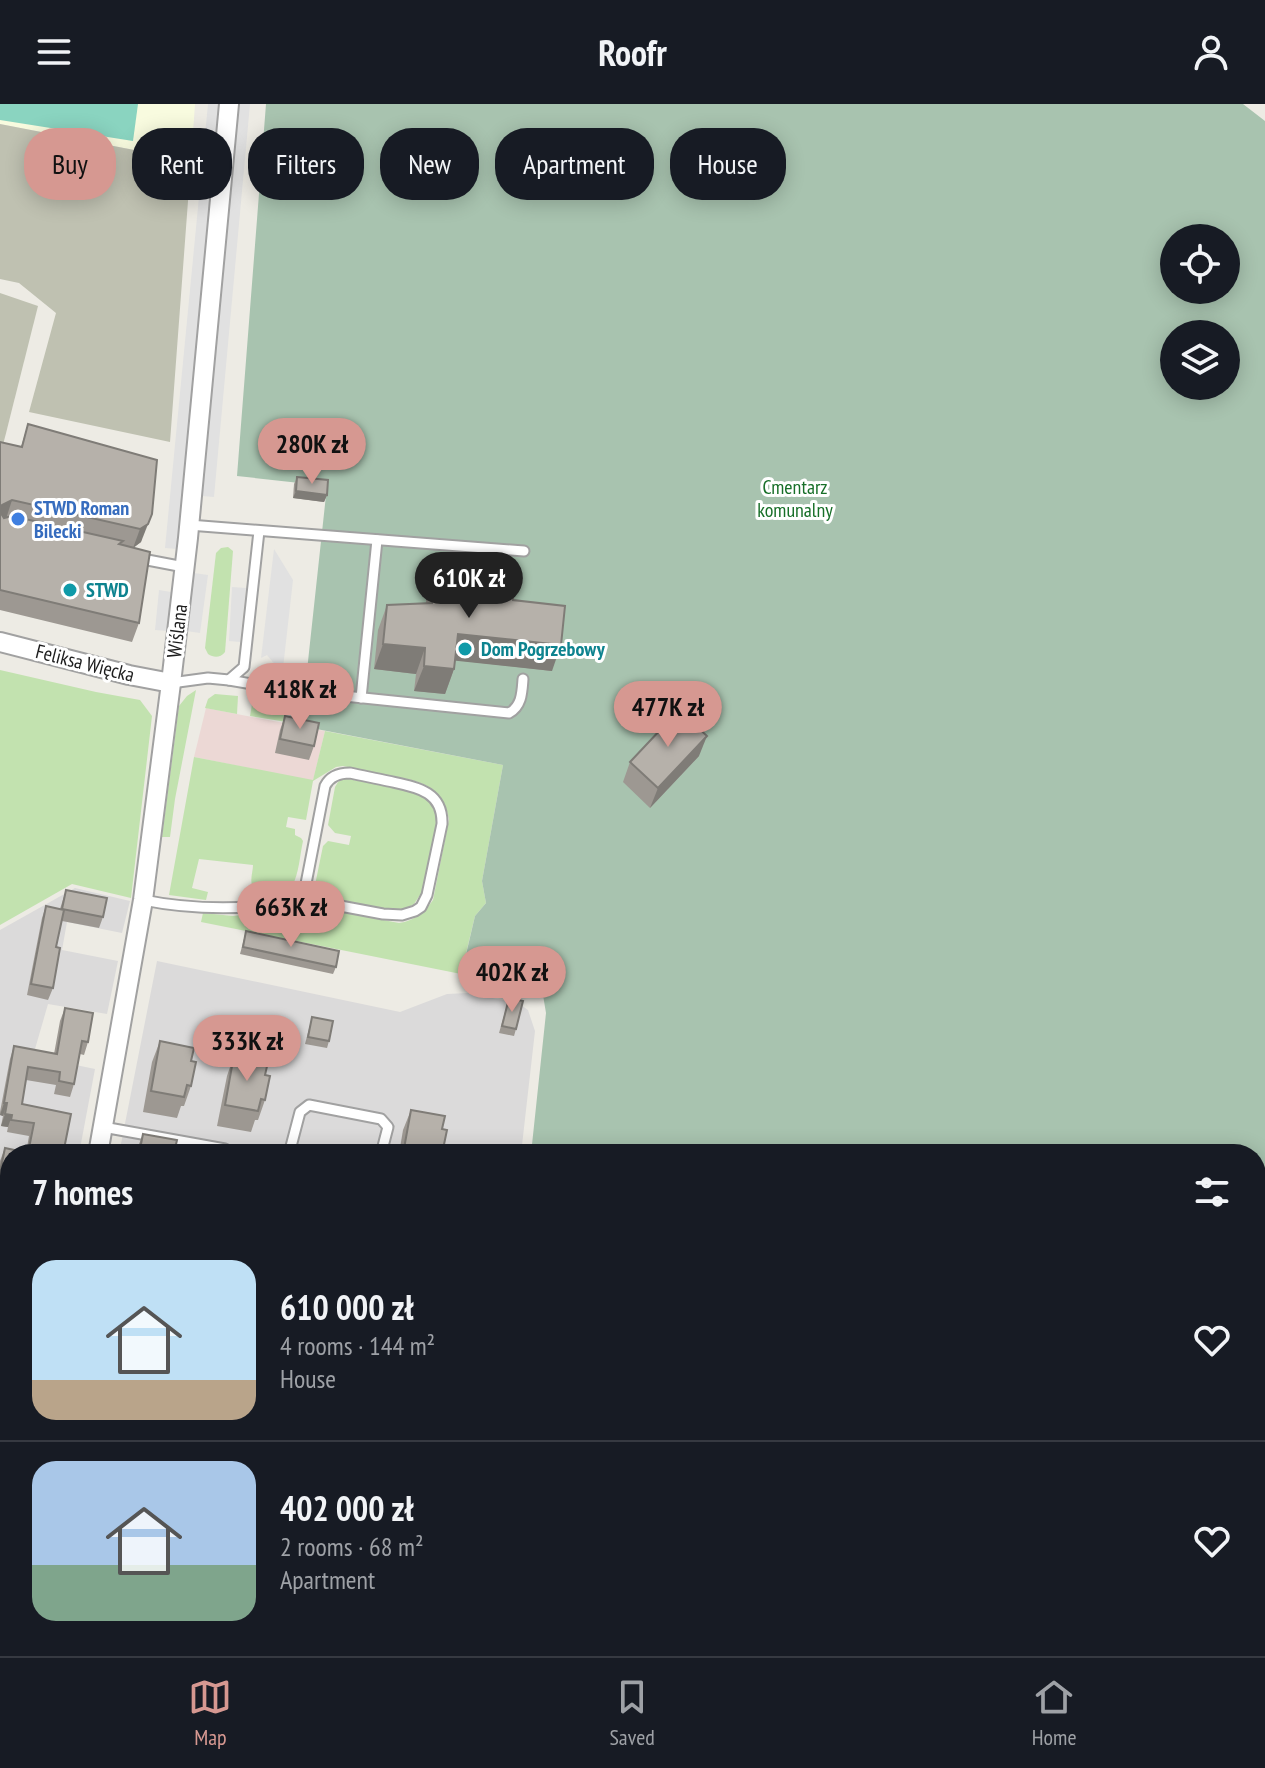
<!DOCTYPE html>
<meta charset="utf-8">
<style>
:root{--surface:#171b24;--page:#242831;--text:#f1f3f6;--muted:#9ea1a6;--line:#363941;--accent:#d69891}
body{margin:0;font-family:"PT Sans Narrow",sans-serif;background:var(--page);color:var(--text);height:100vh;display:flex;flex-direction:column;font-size:30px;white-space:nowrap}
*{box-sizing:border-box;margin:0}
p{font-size:26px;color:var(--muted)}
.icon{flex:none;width:44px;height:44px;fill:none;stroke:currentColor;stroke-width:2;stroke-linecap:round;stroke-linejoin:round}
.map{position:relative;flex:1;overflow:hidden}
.sheet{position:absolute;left:0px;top:1040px;width:1266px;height:512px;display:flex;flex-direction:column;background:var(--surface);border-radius:32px 32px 0 0;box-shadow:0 4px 20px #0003}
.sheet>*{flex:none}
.guide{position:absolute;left:24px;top:24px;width:800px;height:72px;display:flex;gap:16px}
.controls{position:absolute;left:1160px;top:120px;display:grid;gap:16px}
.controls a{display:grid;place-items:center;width:80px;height:80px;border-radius:50%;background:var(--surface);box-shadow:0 4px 20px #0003;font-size:40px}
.price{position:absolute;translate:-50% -68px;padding:0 18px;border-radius:28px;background:var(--accent);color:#111;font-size:26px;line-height:52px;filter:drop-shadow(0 2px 4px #0008)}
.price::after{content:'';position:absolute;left:50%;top:48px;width:24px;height:18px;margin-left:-12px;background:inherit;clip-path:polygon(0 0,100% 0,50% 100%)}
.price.on{background:#222;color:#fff}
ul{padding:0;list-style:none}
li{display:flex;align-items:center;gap:24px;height:200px;padding:0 32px}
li+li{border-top:2px solid var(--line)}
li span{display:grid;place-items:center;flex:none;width:224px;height:160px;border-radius:24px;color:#555}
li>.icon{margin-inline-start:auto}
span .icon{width:96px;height:96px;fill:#fffc;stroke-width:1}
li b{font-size:34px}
h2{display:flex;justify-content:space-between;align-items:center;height:96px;padding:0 32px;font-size:34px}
.tag{padding:0 28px;border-radius:32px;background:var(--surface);box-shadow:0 4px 20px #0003;font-size:28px;line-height:72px}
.tag.on{background:var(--accent);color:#111}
header{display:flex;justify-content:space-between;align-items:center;height:104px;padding:0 32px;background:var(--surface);font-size:36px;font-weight:800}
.tab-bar{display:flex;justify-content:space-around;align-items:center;height:112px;border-top:2px solid var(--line);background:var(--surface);font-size:22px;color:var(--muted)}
.tab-bar a{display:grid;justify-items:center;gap:4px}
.tab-bar .on{color:var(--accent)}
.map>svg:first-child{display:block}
.residential{fill:#dbdada}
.commercial{fill:#ecd8d5}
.education{fill:#f8fbdf}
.construction{fill:#bfc1b1}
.grass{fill:#c2e2af}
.forest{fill:#a5c89d}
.cemetery{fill:#a8c3af;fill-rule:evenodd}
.pitch{fill:#8ad4c0}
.parking{fill:#e1e1e1}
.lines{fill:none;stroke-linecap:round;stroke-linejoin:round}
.service-casing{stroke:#a1a1a1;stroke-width:13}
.minor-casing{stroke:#a1a1a1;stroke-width:22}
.service{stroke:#fff;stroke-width:9}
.minor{stroke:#fff;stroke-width:18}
.wall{fill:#9d9892}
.shaded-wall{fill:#7f7c77}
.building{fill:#b6b1aa;stroke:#7f7c77;stroke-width:2}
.shop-dot{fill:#3f7fe0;stroke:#fff;stroke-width:3}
.culture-dot{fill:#0f9aa8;stroke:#fff;stroke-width:3}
.labels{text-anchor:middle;stroke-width:6;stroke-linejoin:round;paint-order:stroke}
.park-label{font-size:20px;fill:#176f28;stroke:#fff}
.shop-label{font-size:20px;font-weight:bold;fill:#366cbe;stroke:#fff;text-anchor:start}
.culture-label{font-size:20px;font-weight:bold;fill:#0d838f;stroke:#fff;text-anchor:start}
.street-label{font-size:20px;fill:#1d1d1d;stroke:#fff}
</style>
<header><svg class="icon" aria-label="menu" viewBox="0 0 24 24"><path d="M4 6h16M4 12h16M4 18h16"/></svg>Roofr<svg class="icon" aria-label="person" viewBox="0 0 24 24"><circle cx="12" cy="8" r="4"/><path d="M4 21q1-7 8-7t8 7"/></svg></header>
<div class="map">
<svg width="1265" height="1552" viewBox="0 0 1265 1552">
<rect width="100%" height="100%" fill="#edebe4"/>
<!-- residential -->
<g class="residential">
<path d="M75 784 130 797 122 829 67 818 62 846 118 857 107 910 48 900 33 952 95 965 79 1050H10V1424L0 1477V826Z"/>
<path d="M157 857 400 908 447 890 468 889 518 899 528 906 535 927 521 1050H119Z"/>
</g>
<!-- commercial -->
<g class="commercial">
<path d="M206 604 325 627 313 677 194 653Z"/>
<path d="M48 1542H280L276 1552H84Z"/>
</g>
<!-- education -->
<path class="education" d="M0 0H195L191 57 0 20Z"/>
<!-- construction -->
<g class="construction">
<path d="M0 20 191 57 170 338 29 308 56 209 19 179 0 175Z"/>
<path d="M0 189 38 202 1 349H0Z"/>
</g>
<!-- grass -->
<g class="grass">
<path d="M228 443 233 447 225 548C220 554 214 554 208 550L205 544 216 449 221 444Z"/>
<path d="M0 566 96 588 140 596 152 612 131 794 72 780 0 821Z"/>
<path d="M196 586 175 695 170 733H162L179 602 187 592Z"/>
<path d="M215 590 238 592 237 610 205 604 208 595Z"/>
<path d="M253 594 282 597 287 618 250 612Z"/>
<path d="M325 627 503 661 482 777 486 799 475 812 461 870 201 818 203 809 233 812 315 803 399 819C414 817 425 808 433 796L449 715C442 679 417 677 387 671 372 668 357 665 343 662L336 663 313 677 306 716 288 713 286 723 295 725V731L301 734 303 737C300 750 299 770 292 782 284 794 258 795 252 781 250 775 253 767 253 761L199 755 192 784 208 788 206 796 169 791 194 653 313 676Z"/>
<path d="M343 675H348C361 677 374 680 386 682 411 687 435 689 437 720L422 788 414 800 407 804 393 807 326 794 321 790 315 781 323 742 328 737 349 741 351 732 335 729 328 721 335 683 338 678Z"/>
</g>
<!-- forest -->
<g class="forest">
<path d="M1265 1431V1552H1256L1237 1542H1256V1469L1265 1455 1260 1437 1262 1432Z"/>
<path d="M415 1542H514V1552H418Z"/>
<path d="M644 1542H779L777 1552H644Z"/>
<path d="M1080 1542H1169L1182 1552H1077Z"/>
</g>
<!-- cemetery -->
<g class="cemetery">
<path d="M266 0H1243L1265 17V1361L1256 1368V1050H531L546 909 543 891 460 876 475 812 486 799 482 777 503 661 301 622 327 382 237 372ZM1174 134H1226V186H1174ZM1174 230H1226V282H1174Z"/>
<path d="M881 1542H948C920 1552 908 1552 881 1542Z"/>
</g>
<!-- pitch -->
<path class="pitch" d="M0 0H138L133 37 0 16Z"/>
<!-- parking -->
<g class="parking">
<path d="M208 0H221L177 445 165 444Z"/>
<path d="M237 0H250L214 393 202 392Z"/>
<path d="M274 445 293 476 283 564 277 563 267 551 261 554Z"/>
<path d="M194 469 208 471 200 529 186 527Z"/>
<path d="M232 483 246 484 240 538 229 537Z"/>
<path d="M159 486 171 488 167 527 155 526Z"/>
</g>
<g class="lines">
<!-- service casing -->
<g class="service-casing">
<g id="service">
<path d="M189 421 524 447"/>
<path d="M137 454 184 463"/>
<path d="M229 576 286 586 509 609C522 602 522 588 523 575"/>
<path d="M171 579 208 574 229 576 244 563 259 427"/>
<path d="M361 594 377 436"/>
<path d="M143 796C192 806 254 807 303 795L325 682C330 672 339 669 350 669 363 672 375 674 388 677 415 683 443 686 442 720L427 791 421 803 415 807 402 811 383 810 303 795"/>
<path d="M103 1023 225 1045"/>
<path d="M289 1050 300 1008 309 1001 381 1015 388 1023 381 1050"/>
<path d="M105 1542 140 1552"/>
</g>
</g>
<!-- minor casing -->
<g class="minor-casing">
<g id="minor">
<path d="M0 538 129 571 171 579"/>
<path d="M98 1050 143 796 171 579 188 434 229 0"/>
<path d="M3 1552 10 1515"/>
</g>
</g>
<!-- service -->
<use href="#service" class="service"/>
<!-- minor -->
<use href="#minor" class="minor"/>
</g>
<!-- wall -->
<g class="wall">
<path d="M28 320 157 356 141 438 133 444 139 519 132 538 0 506V338L21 343Z"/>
<path d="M297 373 327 391 324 398 293 394 294 380Z"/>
<path d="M436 466 463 488 490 493 495 481 513 496 552 567 455 556 454 565 445 590 414 587 416 570 374 565 378 526 387 501 426 499V491Z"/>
<path d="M285 612 314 642 309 656 275 649 280 626Z"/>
<path d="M699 652 650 704 623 678 630 658Z"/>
<path d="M66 786 103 813 99 824 62 817 56 843 53 884 48 896 27 891 42 814 46 802 60 805Z"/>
<path d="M246 827 336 863 333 870 240 850Z"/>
<path d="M509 894 516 925 514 932 499 929Z"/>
<path d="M65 904 88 938 84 951 80 950 74 980 70 993 54 990 56 981 26 976 22 1000 63 1050H10V1157L0 1155V1057L5 1044 26 1049 29 1032 7 1028 8 1023 1 1022 3 1012 0 1011V1008L10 955 14 942 54 950 60 917Z"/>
<path d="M312 913 329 937 327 944 305 940Z"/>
<path d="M160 937 191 957V982L184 1002H181L177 1014 143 1008 152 958Z"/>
<path d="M234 951 265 971V996L258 1016H255L251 1028 217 1022 227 972Z"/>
<path d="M411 1006 442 1025V1050H399L403 1026Z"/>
<path d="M143 1030 174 1049 177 1050H135Z"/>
<path d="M0 1215 10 1217V1331L0 1329Z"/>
<path d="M152 1542H225L222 1552H186Z"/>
</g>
<!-- shaded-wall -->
<g class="shaded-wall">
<path d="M296 387 327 391 324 398 293 394Z"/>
<path d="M12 396 6 415 0 417V405L2 401Z"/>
<path d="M152 410 141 438 133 444 140 425Z"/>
<path d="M458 530 561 541 552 567 449 556Z"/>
<path d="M383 540 425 544 416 570 374 565Z"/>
<path d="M424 562 454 565 445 590 414 587Z"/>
<path d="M707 632 699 652 650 704 658 684Z"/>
<path d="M4 999H7L3 1012 0 1011Z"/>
<path d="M5 1010 12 1011 8 1023 1 1022Z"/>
</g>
<!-- building -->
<g class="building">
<path d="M28 320 157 356 152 410 148 420 140 425 12 396 2 401 0 405V338L22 343Z"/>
<path d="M297 373 328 376 327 391 296 387Z"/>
<path d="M0 408 4 414 12 412 123 437 119 440 150 448 139 519 0 486Z"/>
<path d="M436 466 465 469 463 488 494 494 495 481 514 483 513 496 565 502 561 541 458 530 454 565 424 562 425 544 383 540 387 501 432 499Z"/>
<path d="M679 606 707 632 658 684 630 658Z"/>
<path d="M285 612 319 619 314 642 280 635Z"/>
<path d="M66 786 107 794 103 813 62 805Z"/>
<path d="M46 802 64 806 56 843 60 844 53 884 31 880Z"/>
<path d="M246 827 339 847 336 863 243 843Z"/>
<path d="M509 894 523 897 516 925 502 922Z"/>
<path d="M65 904 93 909 88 938 82 937 74 980 59 977 60 968 28 963 22 1000 71 1010 63 1050H10V1144L0 1142V1068L5 1044 28 1049 34 1019 11 1016 12 1011 5 1010 7 999H4L14 942 57 950Z"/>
<path d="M312 913 333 917 329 937 308 933Z"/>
<path d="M160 937 194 944 191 957 196 958 191 982 187 981 184 993 151 987Z"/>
<path d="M234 951 268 958 265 971 270 972 265 996 261 995 258 1007 225 1001Z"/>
<path d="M411 1006 445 1012 442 1025 447 1026 442 1050H403Z"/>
<path d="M143 1030 177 1036 174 1049 177 1050H139Z"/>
<path d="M216 1043 250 1050H215Z"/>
<path d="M0 1215 10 1217V1318L0 1316Z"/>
<path d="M0 1413 3 1414 0 1427Z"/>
<path d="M0 1444 9 1446 0 1490Z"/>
</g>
<!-- markers -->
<circle class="shop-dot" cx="18" cy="415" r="8"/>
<g class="culture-dot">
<circle cx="70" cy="486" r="8"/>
<circle cx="465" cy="545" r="8"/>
</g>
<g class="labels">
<!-- park labels -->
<g class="park-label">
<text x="795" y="390">Cmentarz<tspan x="795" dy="23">komunalny</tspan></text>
</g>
<!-- shop labels -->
<g class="shop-label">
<text x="34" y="411">STWD Roman<tspan x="34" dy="23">Bilecki</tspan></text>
</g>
<!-- culture labels -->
<g class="culture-label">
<text x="86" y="493">STWD</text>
<text x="481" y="552">Dom Pogrzebowy</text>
</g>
<!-- street labels -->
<g class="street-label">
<text transform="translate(177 527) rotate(-83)" y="7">Wiślana</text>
<text transform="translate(85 559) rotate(14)" y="7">Feliksa Więcka</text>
</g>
</g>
</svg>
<div class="controls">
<a><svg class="icon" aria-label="locate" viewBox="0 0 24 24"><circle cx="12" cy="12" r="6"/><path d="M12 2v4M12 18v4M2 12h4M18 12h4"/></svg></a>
<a><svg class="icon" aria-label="layers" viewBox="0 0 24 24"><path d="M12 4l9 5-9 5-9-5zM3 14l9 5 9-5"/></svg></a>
</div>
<b class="price" style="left:312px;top:382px">280K zł</b>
<b class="price on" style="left:469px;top:516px">610K zł</b>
<b class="price" style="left:300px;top:627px">418K zł</b>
<b class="price" style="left:668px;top:645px">477K zł</b>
<b class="price" style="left:291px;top:845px">663K zł</b>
<b class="price" style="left:512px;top:910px">402K zł</b>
<b class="price" style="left:247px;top:979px">333K zł</b>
<div class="guide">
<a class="tag on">Buy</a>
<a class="tag">Rent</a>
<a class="tag">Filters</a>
<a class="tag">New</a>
<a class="tag">Apartment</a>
<a class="tag">House</a>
</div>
<section class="sheet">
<h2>7 homes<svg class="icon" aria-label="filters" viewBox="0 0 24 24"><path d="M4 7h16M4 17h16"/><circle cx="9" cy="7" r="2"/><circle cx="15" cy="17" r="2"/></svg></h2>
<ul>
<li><span style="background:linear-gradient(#bfe0f5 75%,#b9a48a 0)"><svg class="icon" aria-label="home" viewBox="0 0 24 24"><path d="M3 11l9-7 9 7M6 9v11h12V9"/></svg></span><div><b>610 000 zł</b><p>4 rooms · 144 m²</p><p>House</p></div><svg class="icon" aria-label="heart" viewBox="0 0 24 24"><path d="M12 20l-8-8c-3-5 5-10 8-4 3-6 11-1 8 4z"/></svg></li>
<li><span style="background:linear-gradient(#a9c7e8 65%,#7fa58c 0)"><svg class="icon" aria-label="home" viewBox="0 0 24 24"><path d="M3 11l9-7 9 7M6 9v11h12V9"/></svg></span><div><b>402 000 zł</b><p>2 rooms · 68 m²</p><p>Apartment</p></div><svg class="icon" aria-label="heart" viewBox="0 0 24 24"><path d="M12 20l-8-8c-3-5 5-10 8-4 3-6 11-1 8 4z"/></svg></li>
</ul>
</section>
</div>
<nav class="tab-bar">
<a class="on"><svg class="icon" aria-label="map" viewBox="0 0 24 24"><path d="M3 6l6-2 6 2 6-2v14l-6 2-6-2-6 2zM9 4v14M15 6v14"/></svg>Map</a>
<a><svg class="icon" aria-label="saved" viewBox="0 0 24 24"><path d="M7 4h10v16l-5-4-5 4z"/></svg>Saved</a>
<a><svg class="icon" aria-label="home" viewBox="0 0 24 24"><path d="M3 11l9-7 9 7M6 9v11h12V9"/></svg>Home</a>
</nav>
